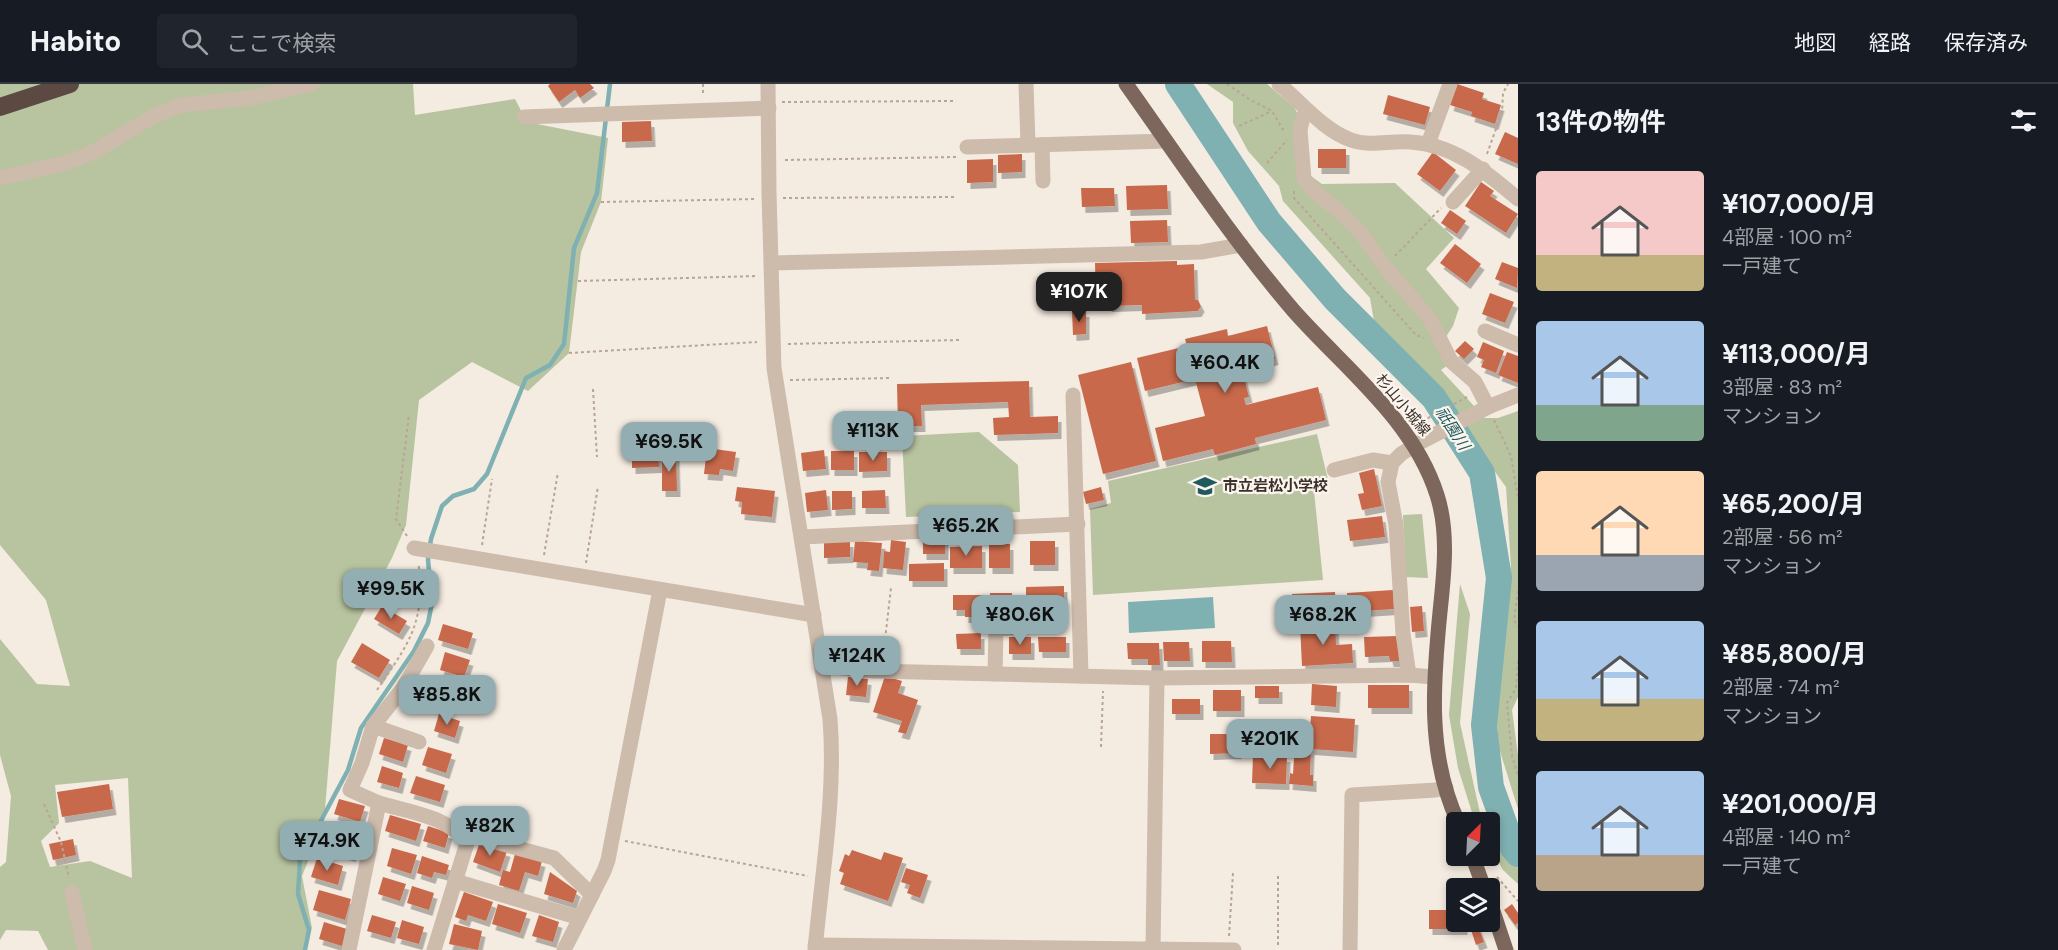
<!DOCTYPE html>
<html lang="ja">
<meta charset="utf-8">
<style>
:root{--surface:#171b24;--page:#20242c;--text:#f1f3f6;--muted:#9ea1a6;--line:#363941;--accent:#92aeb2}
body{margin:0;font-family:"DM Sans","Noto Sans JP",sans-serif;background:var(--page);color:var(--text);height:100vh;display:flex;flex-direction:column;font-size:22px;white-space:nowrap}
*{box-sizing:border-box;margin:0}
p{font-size:20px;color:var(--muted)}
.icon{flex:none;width:33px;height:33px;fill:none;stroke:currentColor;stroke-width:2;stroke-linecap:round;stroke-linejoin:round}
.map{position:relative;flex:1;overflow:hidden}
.drawer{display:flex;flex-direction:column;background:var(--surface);width:540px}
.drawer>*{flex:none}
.needle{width:39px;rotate:24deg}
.controls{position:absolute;left:1446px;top:728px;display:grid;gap:12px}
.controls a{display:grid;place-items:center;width:54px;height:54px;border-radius:6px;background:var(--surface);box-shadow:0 3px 9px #0003;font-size:30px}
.price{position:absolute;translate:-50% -51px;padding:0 14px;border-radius:12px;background:var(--accent);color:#111;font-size:20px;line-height:39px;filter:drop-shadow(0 2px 3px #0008)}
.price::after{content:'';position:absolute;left:50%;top:36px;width:18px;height:14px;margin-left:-9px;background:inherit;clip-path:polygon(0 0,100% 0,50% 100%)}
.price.selected{background:#222;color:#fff}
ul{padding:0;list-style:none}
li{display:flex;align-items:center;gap:18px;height:150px;padding:0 18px}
li span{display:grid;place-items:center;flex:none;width:168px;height:120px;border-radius:6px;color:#555}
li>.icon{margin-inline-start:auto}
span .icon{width:72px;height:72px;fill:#fffc;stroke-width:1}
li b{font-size:26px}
h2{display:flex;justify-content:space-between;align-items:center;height:72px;padding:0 18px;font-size:26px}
header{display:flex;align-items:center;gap:36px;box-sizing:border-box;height:84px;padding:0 30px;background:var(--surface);border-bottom:2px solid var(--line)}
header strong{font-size:28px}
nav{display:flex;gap:33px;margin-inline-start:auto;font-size:21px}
.search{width:420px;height:54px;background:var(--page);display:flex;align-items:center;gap:15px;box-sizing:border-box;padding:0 21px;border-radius:6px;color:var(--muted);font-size:22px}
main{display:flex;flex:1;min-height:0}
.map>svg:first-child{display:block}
.green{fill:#b8c4a0;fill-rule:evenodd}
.water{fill:#7fb0b2}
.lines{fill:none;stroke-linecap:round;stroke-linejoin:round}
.stream{stroke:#7fb0b2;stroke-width:4.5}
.river{stroke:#7fb0b2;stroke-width:26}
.building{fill:#c8694b;filter:url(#shadow)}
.path{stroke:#b9a596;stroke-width:2;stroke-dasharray:3 3;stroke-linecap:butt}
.minor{stroke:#cdbbac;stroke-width:15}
.major{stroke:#7d675c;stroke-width:15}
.highway{stroke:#5c4a42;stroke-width:18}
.labels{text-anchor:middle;stroke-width:4.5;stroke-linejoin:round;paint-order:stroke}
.street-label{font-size:15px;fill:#3b302b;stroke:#fbf5ee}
.poi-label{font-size:15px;font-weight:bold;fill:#3b302b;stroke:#fbf5ee;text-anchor:start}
.water-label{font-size:16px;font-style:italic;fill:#1f5a5e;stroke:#fbf5ee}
</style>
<header>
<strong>Habito</strong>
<div class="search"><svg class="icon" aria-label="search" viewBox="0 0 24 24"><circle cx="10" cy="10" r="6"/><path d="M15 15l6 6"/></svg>ここで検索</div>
<nav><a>地図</a><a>経路</a><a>保存済み</a></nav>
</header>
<main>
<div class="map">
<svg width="1518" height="866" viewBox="0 0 1518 866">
<defs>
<filter id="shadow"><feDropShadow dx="3.5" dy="6" stdDeviation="0" flood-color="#0004"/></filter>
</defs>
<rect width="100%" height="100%" fill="#f4ebe1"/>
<!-- green -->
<g class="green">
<path d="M0 0H413L415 31 515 15 527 38 608 54 601 118 581 168 569 269 528 307 472 278 419 316 406 441 392 474 337 577 324 738 302 792 312 844 304 866H48L38 847 6 846 0 856V783L6 778 11 712 0 671V555L37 600 70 602 46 516 0 461ZM128 694 132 794 90 777 50 783 41 757 59 739 55 701Z"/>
<path d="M1207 0H1267L1294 23 1306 45 1308 90 1322 100 1395 99 1454 154 1426 185 1459 224 1453 242 1444 256 1455 276 1441 286 1485 334H1498L1518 327V613L1512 626 1518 671V725L1499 664 1495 614 1511 482 1506 403 1446 320 1375 243 1370 214 1283 117 1279 102 1248 67 1233 39V18Z"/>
<path d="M979 348 1018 381 1020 428 906 433 902 352Z"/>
<path d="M1317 350 1329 400 1314 407 1323 496 1093 511 1090 425 1111 419 1108 397Z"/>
<path d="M1422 430 1428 494 1406 493 1403 431Z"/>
<path d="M1460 500 1470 530 1460 639 1482 738H1475L1458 684 1449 631Z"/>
<path d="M1490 748 1518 784V800L1503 786 1490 763Z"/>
</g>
<!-- water -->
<path class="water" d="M1213 513 1215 544 1129 549 1128 518Z"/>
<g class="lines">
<!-- stream -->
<path class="stream" d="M305 866 309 846 298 810 300 776 348 686 361 644 414 567 428 539 432 519 428 476 431 455 442 422 453 412 474 405 487 390 526 294 550 281 564 260 574 164 597 109 610 0"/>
<!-- river -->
<path class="river" d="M1178 0 1269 138 1335 215 1434 314 1482 389 1499 494 1484 641 1491 703 1513 764 1518 770"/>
</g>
<!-- building -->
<g class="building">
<path d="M550 0H590L594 4 580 14 575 6 559 18 548 2Z"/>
<path d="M1457 0 1484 9 1482 15 1501 21 1495 40 1471 32 1472 28 1450 21Z"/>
<path d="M1388 11 1430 23 1425 41 1383 30Z"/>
<path d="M651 37 652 57 622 58V38Z"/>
<path d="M1505 48 1518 54V80L1495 70Z"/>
<rect x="1318" y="65" width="28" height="19"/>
<path d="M1433 68 1456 86 1440 107 1417 90Z"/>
<path d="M1022 70V88L998 89V71Z"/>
<path d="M993 75V98L967 99V76Z"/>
<path d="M1481 98 1494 107 1490 112 1518 130 1506 149 1465 122Z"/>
<path d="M1167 101 1168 125 1127 126 1126 102Z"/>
<path d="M1081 104H1114L1115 122 1082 123Z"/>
<path d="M1450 126 1466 137 1457 150 1441 139Z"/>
<path d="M1167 136 1168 158 1131 159 1130 137Z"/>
<path d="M1455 160 1481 180 1467 199 1440 179Z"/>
<path d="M1177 177V181L1194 180 1195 216H1198L1201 222 1198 227 1142 230V221L1108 222 1107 216 1096 217 1095 179Z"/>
<path d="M1502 178 1518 184 1517 204 1495 195Z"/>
<path d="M1490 209 1514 218 1505 239 1482 230Z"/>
<path d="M1072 227H1086V250L1073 251Z"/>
<path d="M1267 242 1275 275 1237 285 1238 291 1243 290 1249 313 1244 314 1246 321 1318 303 1326 336 1255 354 1256 360 1215 371 1213 365 1163 377 1155 344 1205 332 1195 295 1145 307 1137 274 1187 262 1185 255 1227 245 1228 252Z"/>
<path d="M1465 257 1474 265 1464 275 1455 267Z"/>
<path d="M1483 258 1504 267 1496 289 1481 283 1484 276 1477 273Z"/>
<path d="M1507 268 1518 272V299L1498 291Z"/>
<path d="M1131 278 1156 377 1103 390 1078 291Z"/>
<path d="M1029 297 1030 333 1058 332V349L994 351 993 334 1009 333 1008 318 921 321 922 342H898L897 300Z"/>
<path d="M707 364 736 368 733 387 720 385 719 391 704 390Z"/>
<path d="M824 366 826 385 803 387 801 369Z"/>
<rect x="831" y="367" width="23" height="19"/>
<path d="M859 368H887V387L859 388Z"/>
<path d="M632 369H658L659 383 632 384Z"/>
<path d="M662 370H676L677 407H662Z"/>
<path d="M1374 385 1382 422 1362 426 1358 410 1364 409 1359 389Z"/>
<path d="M737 403 775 407 772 433 741 430 742 418 735 417Z"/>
<path d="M1101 403 1104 416 1086 420 1083 408Z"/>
<path d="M826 406 828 426 807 428 805 409Z"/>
<path d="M885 406 886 424H862V407Z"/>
<path d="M832 407H852V425L832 426Z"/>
<path d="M1382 432 1385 453 1350 457 1347 436Z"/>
<path d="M945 452V470H923V453Z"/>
<path d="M891 456 906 458 903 486 883 484 884 467 890 468Z"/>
<path d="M824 457H850V473L824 474Z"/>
<path d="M855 457 882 459 879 487 867 486 868 479 853 478Z"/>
<rect x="1030" y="457" width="25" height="24"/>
<rect x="989" y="460" width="21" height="24"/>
<path d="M982 462V484H950V463Z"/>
<path d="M944 479V497H909V480Z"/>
<path d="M1064 502V528H1026V503Z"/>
<path d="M1393 506 1394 525 1348 528 1347 509Z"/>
<path d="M1335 508 1337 537 1293 539 1292 510Z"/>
<rect x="990" y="509" width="22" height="21"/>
<path d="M953 511H984V533H965V526H953Z"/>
<path d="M382 522 407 537 399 550 374 535Z"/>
<path d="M1422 522 1424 547 1412 548 1410 523Z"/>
<path d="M1335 538 1336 561 1352 560 1353 579 1302 582 1300 540Z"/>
<path d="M443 540 473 549 468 565 438 556Z"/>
<path d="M981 549V565H957L956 550Z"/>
<path d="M1398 552 1399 577H1390L1389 572 1365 573 1364 553Z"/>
<rect x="1009" y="553" width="22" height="17"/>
<path d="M1038 553H1066V568H1039Z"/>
<path d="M1202 557H1231L1232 578H1202Z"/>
<path d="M1163 558H1189L1190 577H1164Z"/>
<path d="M362 559 390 576 379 594 351 578Z"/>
<path d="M1127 559H1159L1160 581H1148V575H1128Z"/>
<path d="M445 568 470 576 464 593 440 586Z"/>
<path d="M885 592 902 597 898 609 918 616 906 650 898 648 902 637 873 628Z"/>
<path d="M848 593 868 595 866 613 846 611Z"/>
<path d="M431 595 462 605 457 622 426 612Z"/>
<path d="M1312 600 1337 602 1336 623 1311 621Z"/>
<rect x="1368" y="601" width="41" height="23"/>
<rect x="1255" y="602" width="24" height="12"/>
<rect x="1213" y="606" width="28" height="21"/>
<rect x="1172" y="615" width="28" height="15"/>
<path d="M439 630 460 637 455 654 434 647Z"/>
<path d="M1311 632 1355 635 1353 668 1311 665 1310 691H1313V702L1289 700 1290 689 1293 690 1296 643 1310 644Z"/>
<path d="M1210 650H1237L1238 669 1210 670Z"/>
<path d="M384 654 408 661 403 678 379 670Z"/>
<path d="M428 663 452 670 446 689 422 681Z"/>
<path d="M1253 671 1287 672 1286 700 1252 699Z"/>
<path d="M382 682 403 689 399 704 377 698Z"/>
<path d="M416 692 445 701 440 718 410 709Z"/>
<path d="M109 700 113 725 62 733 57 708Z"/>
<path d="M339 715 365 722 360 738 334 730Z"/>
<path d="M390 731 421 740 416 757 385 747Z"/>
<path d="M428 742 449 749 445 764 423 757Z"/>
<path d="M331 743 359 752 352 772 324 764Z"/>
<path d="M73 755 76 771 53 776 49 760Z"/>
<path d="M480 758 507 767 500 788 473 778Z"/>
<path d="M392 764 417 771 411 790 387 782Z"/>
<path d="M852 766 881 776 884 768 903 774 888 817 840 800 844 789 839 787 845 770 849 772Z"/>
<path d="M515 770 542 777 538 792 525 788 519 807 499 801 503 786 510 788Z"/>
<path d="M422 772 449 781 446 791 434 788 432 794 417 789Z"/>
<path d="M317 774 343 782 338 801 311 793Z"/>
<path d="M906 784 928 791 920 814 907 809 910 801 901 798Z"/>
<path d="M550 788 577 807 573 819 544 810Z"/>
<path d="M383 793 406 800 400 817 378 810Z"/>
<path d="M412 802 434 809 429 826 407 819Z"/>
<path d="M319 806 351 815 345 836 313 826Z"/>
<path d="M464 808 493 818 486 837 468 831 466 837 455 833Z"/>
<path d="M498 820 527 829 520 849 492 840Z"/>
<path d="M1512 820 1518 829V839L1515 841 1504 826Z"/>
<path d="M1429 826H1456V837H1464V845H1429Z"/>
<path d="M372 831 396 838 391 854 367 847Z"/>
<path d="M539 831 559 838 553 858 532 852Z"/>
<path d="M402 836 424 843 419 860 397 854Z"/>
<path d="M1468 837H1476L1484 858 1476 861Z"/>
<path d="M324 838 347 845 342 862 319 855Z"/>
<path d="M454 840 482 847 478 866 449 860Z"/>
</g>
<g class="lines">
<!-- path -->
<g class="path">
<path d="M703 0V12"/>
<path d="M1227 0 1249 15 1272 27 1285 49"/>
<path d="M782 18 955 17"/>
<path d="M1239 42 1272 27"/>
<path d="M1487 70 1502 28 1503 9 1508 0"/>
<path d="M785 76 956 73"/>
<path d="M1267 79 1287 56"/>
<path d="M1294 107V114L1416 251 1424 254"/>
<path d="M783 114 956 113"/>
<path d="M601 118 756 115"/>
<path d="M1395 172 1441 124"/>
<path d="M578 197 758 192"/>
<path d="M788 260 959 256"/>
<path d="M569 269 757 258"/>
<path d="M790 296 892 294"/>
<path d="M593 305 597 373"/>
<path d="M1494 336 1511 372 1518 414"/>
<path d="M1417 340 1467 313"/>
<path d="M407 452 396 435 409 331"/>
<path d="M482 461 492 395"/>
<path d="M544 471 558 388"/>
<path d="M586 479 598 402"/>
<path d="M1518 507 1514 536 1518 543"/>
<path d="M883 573 891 504"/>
<path d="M1518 577 1516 604 1507 619 1512 672 1518 691"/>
<path d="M377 606C400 571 421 548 420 503 420 495 420 487 418 479"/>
<path d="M1101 663 1103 607"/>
<path d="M44 720 61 758 69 794"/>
<path d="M625 757 808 792"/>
<path d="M1497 793 1518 817"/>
<path d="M1229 852 1233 789"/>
<path d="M1278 861V789"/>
</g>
<!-- minor -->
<g class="minor">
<path d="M768 0 769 109 774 284 830 635C836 711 822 789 815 866"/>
<path d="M1026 0 1028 61"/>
<path d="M1279 0C1301 18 1323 46 1351 56 1371 63 1390 56 1411 58 1455 61 1486 88 1518 115"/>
<path d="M1307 28 1303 33 1300 46 1304 95 1316 109 1338 126 1361 149 1385 183 1430 235 1451 277 1475 298 1488 323"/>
<path d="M524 33 769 24"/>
<path d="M1428 60 1450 0"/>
<path d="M1042 61 1043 97"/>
<path d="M967 63 1166 57"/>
<path d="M0 94 66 79 92 69 152 33 181 21 250 14 312 0"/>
<path d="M1453 118 1483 85"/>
<path d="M772 179 1201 168 1241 161"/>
<path d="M1485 247 1518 261"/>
<path d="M1073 311 1081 592"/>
<path d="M1334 386 1373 376 1392 379"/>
<path d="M802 453 1078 440"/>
<path d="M414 464 814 531"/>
<path d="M822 582 874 587 1157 594 1409 591 1434 593"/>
<path d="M995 590 996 545 1023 543"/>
<path d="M1409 591 1403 550 1396 441 1388 398 1392 379 1401 370 1415 361 1488 323 1518 311"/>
<path d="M373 642 419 658"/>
<path d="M379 719 350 706 362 679 373 642 403 604 427 562"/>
<path d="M461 750 470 751 554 774 592 811"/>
<path d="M455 797 580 834"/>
<path d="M72 809 85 866"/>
<path d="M815 861 1234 866"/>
<path d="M349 866 379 719C409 728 448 732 467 759L434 866"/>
<path d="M564 866 604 787 608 776 660 506"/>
<path d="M1153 866 1157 594"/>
<path d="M1350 866 1352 711 1436 706 1446 704"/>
</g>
<!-- major -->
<g class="major">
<path d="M1126 0C1180 76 1232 155 1293 226 1344 284 1413 335 1437 411 1449 448 1444 490 1440 528 1433 599 1427 671 1458 738"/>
<path d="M1472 771 1484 804"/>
<path d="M1490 818 1506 866"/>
</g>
<!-- highway -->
<path class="highway" d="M0 23 70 0"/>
</g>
<!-- icons -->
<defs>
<g id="school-bare" transform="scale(1.8)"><path d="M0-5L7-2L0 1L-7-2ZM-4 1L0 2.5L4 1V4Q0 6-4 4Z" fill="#1f5a5e" stroke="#fbf5ee" stroke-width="2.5" paint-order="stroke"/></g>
</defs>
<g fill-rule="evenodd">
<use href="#school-bare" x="1205" y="402"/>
</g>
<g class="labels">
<!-- street labels -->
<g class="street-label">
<text transform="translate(1403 321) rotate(50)" y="5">杉山小城線</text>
</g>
<!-- poi labels -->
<g class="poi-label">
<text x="1223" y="407">市立岩松小学校</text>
</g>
<!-- water labels -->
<g class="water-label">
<text transform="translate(1453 344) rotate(57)" y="6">祇園川</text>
</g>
</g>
</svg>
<div class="controls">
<a><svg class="needle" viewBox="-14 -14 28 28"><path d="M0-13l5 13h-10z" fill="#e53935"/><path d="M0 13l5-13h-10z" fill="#9ea1a6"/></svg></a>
<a><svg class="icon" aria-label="layers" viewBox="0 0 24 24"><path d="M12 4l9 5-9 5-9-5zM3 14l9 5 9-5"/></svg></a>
</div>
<b class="price selected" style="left:1079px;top:239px">¥107K</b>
<b class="price" style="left:1225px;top:310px">¥60.4K</b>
<b class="price" style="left:873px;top:378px">¥113K</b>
<b class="price" style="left:669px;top:389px">¥69.5K</b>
<b class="price" style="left:966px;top:473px">¥65.2K</b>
<b class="price" style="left:391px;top:536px">¥99.5K</b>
<b class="price" style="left:1020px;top:562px">¥80.6K</b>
<b class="price" style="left:1323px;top:562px">¥68.2K</b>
<b class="price" style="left:857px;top:603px">¥124K</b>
<b class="price" style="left:447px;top:642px">¥85.8K</b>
<b class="price" style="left:1270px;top:686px">¥201K</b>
<b class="price" style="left:490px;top:773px">¥82K</b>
<b class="price" style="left:327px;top:788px">¥74.9K</b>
</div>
<section class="drawer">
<h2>13件の物件<svg class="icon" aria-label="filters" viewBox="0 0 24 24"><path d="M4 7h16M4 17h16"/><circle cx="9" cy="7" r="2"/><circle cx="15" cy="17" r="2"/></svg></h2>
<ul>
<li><span style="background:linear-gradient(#f6c9c9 70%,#c2b280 0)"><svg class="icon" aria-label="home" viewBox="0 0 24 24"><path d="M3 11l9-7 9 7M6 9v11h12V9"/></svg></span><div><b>¥107,000/月</b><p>4部屋 · 100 m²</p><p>一戸建て</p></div></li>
<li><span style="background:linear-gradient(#a9c7e8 70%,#7fa58c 0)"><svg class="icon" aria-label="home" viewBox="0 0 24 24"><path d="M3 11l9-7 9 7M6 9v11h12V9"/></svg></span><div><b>¥113,000/月</b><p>3部屋 · 83 m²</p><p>マンション</p></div></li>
<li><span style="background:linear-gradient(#ffd9b3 70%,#9aa5b1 0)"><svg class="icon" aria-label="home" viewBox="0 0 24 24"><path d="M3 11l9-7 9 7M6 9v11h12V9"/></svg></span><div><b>¥65,200/月</b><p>2部屋 · 56 m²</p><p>マンション</p></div></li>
<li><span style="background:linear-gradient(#a9c7e8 65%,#c2b280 0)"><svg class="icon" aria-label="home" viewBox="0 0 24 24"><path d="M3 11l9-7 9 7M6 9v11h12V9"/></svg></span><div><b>¥85,800/月</b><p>2部屋 · 74 m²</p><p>マンション</p></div></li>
<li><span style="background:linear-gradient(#a9c7e8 70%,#b9a48a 0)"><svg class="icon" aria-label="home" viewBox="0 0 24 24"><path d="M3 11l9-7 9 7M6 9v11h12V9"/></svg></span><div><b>¥201,000/月</b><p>4部屋 · 140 m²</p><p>一戸建て</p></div></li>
</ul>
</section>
</main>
